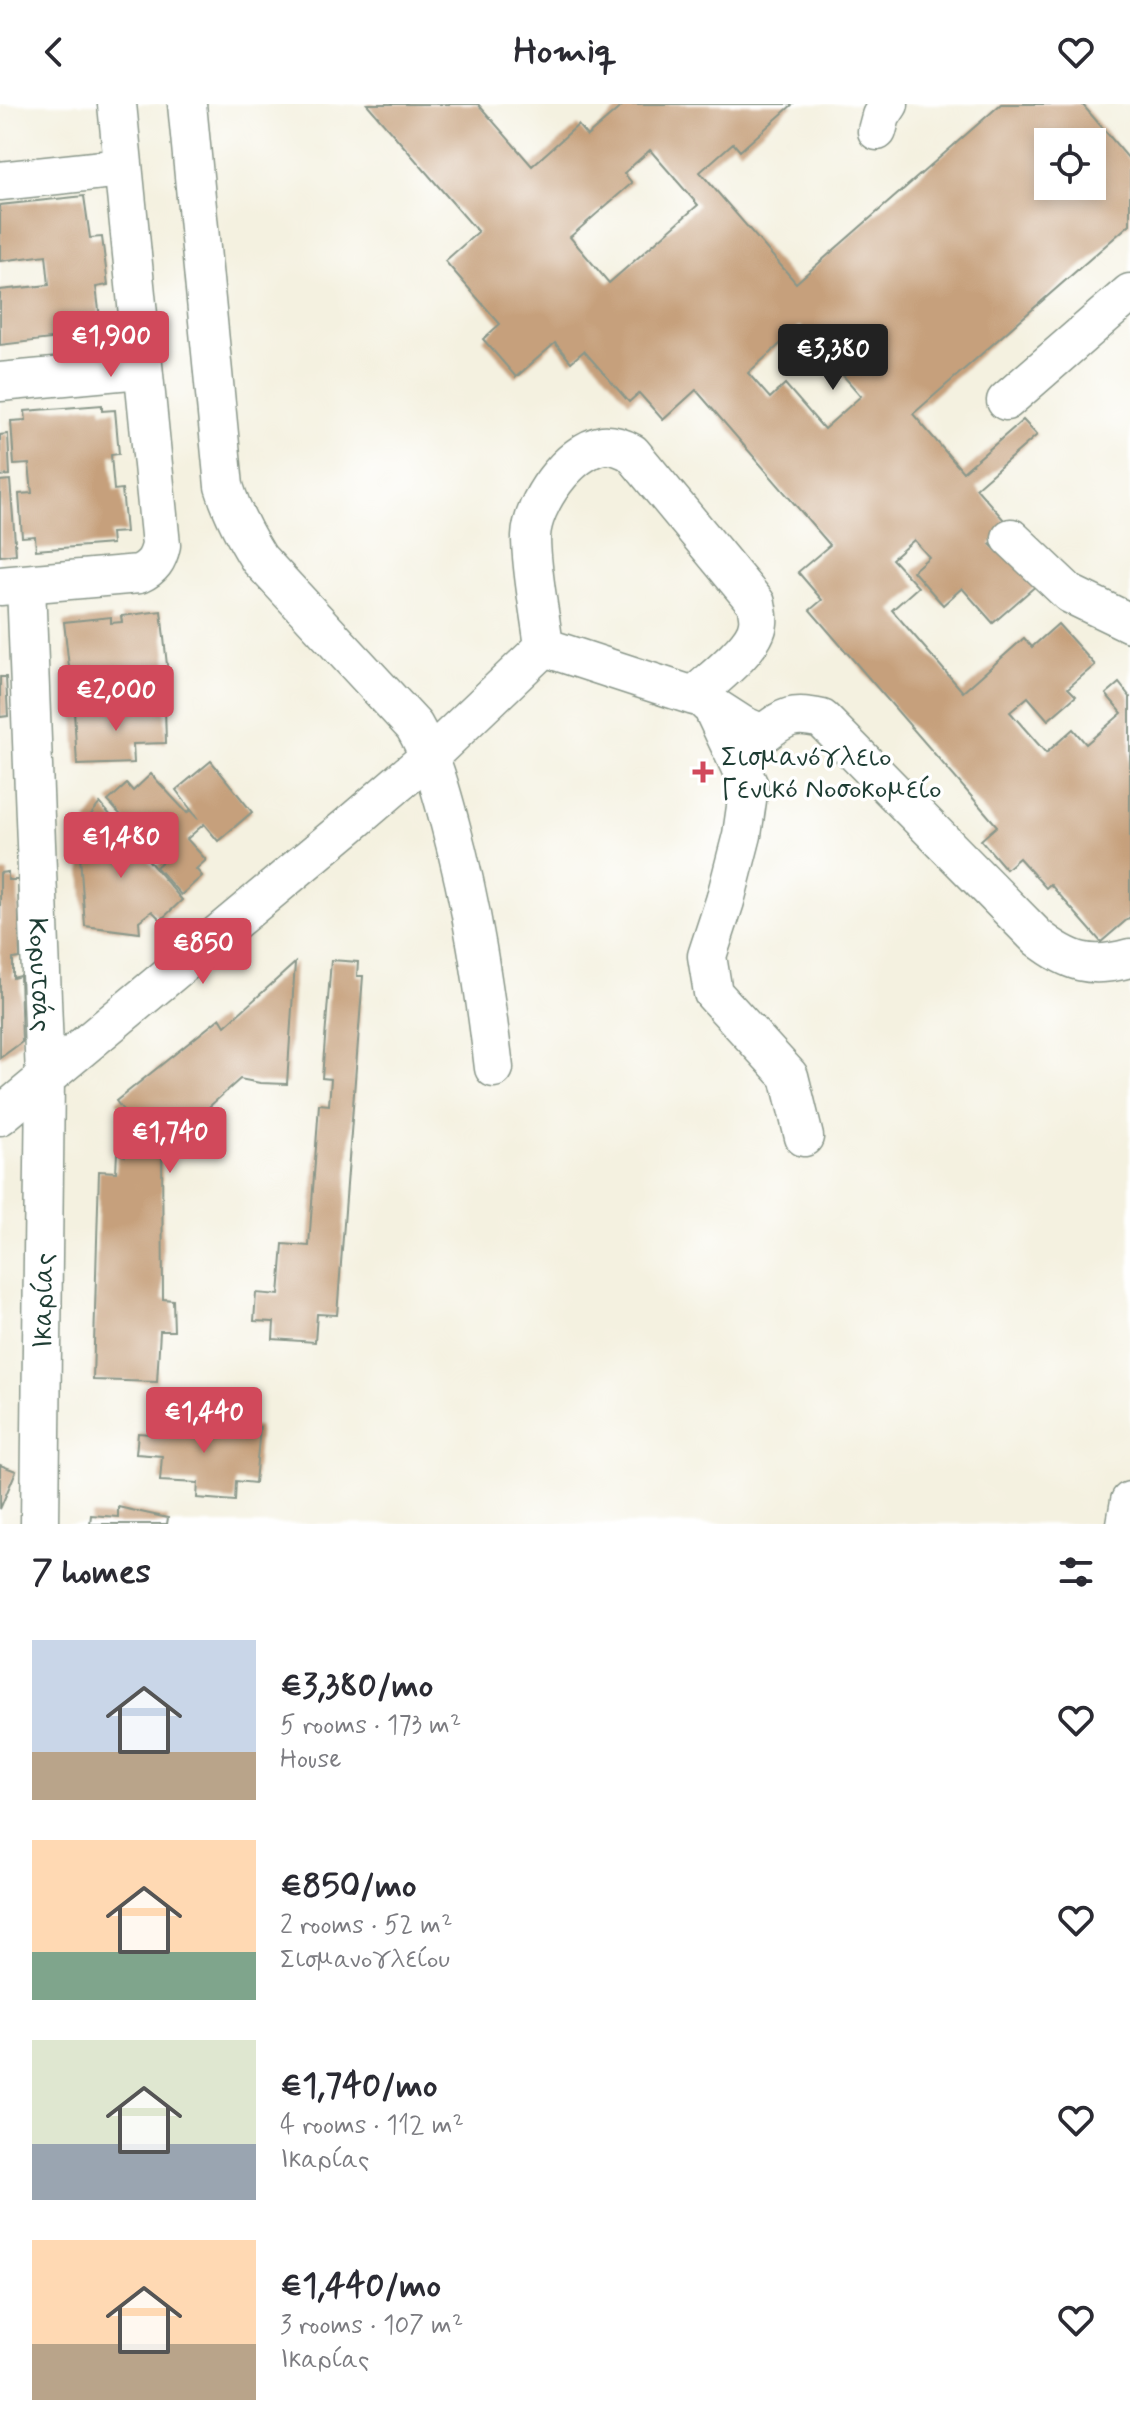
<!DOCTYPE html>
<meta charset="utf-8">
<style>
:root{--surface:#fff;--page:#f7f7f7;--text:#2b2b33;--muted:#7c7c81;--accent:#d1495b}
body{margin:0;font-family:Mynerve,sans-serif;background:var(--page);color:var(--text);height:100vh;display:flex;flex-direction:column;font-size:30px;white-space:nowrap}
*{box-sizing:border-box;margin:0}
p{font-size:26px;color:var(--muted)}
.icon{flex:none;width:44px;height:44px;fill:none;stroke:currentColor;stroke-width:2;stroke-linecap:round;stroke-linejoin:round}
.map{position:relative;height:1420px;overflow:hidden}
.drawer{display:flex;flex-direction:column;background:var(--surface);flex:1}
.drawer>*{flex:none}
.fabs{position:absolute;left:1034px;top:24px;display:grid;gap:16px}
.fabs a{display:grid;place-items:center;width:72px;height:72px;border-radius:0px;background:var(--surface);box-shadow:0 4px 12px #0003;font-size:40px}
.price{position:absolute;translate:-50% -68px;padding:0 18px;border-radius:8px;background:var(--accent);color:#fff;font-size:26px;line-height:52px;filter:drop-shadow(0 2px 4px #0008)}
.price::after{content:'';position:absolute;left:50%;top:48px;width:24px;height:18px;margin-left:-12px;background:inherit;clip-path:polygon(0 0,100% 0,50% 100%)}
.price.active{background:#222;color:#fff}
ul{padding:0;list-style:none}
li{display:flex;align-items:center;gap:24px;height:200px;padding:0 32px}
li span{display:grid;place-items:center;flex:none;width:224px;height:160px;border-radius:0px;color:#555}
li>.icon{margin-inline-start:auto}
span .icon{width:96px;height:96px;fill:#fffc;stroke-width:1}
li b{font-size:34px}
h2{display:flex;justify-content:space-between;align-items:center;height:96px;padding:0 32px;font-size:34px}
header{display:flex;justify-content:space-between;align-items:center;height:104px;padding:0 32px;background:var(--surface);font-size:36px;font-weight:700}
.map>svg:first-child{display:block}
.building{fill:#c6a07b;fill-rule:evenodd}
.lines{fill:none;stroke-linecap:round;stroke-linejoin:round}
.minor-casing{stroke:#8a978a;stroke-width:41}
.minor{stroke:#fff;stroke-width:38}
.poi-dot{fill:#d1495b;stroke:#fff;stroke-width:3}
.labels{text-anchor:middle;stroke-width:7;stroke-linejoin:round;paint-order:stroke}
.poi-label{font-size:28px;fill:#1f3d34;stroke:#fff;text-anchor:start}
.street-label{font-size:28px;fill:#1f3d34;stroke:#fff}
</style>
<header><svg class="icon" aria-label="back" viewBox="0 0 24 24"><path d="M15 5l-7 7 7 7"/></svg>Homiq<svg class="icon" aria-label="heart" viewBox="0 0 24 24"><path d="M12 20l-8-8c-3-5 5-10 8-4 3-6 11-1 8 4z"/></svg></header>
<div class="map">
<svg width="1130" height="1420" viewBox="0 0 1130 1420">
<rect width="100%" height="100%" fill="#fff"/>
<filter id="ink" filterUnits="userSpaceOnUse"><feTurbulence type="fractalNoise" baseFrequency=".0125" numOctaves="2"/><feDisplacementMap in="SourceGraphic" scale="16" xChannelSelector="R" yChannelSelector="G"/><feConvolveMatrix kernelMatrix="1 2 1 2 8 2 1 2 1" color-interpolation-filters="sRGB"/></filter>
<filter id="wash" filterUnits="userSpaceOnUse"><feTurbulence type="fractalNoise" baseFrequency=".006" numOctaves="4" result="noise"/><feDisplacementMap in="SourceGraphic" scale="32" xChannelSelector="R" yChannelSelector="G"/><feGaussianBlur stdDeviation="1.8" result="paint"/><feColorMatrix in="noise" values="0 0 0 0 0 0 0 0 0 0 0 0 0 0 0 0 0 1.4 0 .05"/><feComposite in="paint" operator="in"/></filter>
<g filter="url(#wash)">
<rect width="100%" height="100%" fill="#f4f1e0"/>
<g id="blocks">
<!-- building -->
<g class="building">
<path d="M367 0H478L532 62 578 21 587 32 624 0H793L740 47 733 39 700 68 796 179 1001 0H1082L1130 56V120L913 310 963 368 1023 316 1037 331 976 384 1010 423 990 440 998 448 1005 442 1038 480 993 519 962 484 943 501 913 467 929 453 914 436 892 455 918 483 892 506 963 588 1024 534 1032 543 1058 520 1095 561 1068 584 1076 592 1048 616 1028 593 1010 608 1046 649 1073 625 1086 640 1122 609 1106 590 1119 579 1130 593V813L1101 838 1050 780 1046 784 1019 754 1006 765 981 736 997 722 810 506 822 496 798 468 830 441 696 286 663 316 639 289 629 298 584 247 571 258 555 239 516 273 483 235 500 220 445 157 478 128ZM1048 38H1092V82H1048ZM650 46 698 101 609 179 570 133 632 79 624 69ZM800 222 861 292 824 325 785 280 770 294 748 269Z"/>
<path d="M84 92 90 134 102 133 108 181 96 183 102 229 0 241V186L49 181 46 151 0 157V101Z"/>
<path d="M102 301V307L115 306 119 350 111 351 114 386 122 385 126 428 111 429 112 440 36 446 35 432 22 433 19 390 32 389 29 360 14 361 11 317 26 316 25 307Z"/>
<path d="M8 330 10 371 0 372V331Z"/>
<path d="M10 376 16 450 0 452V377Z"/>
<path d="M161 507 170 588 73 599 64 518 111 513V519L122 518 121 512Z"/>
<path d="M0 573H6L8 612 0 613Z"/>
<path d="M165 603 166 639 133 640 134 659 77 661 74 606Z"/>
<path d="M211 657 252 708 218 737 204 720 187 735 206 756 196 765 202 772 181 791 156 763 172 749 145 718 136 728 108 697 127 680 133 687 151 670 187 709 190 706 198 715 176 686Z"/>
<path d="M100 699 182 796 161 816 152 807 139 817 140 829 85 822 80 752 94 750 95 724 86 717Z"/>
<path d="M8 768V776H18L20 854 13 855V874L20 872 22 938 0 954V769Z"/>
<path d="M331 856 358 858 357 872H363L337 1211 317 1210 315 1238 273 1235 274 1218 254 1217 256 1189 279 1191 283 1140 309 1142 319 1000 329 1001 331 975 322 974Z"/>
<path d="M295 859 287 980 260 979 240 975 162 1045 163 1195 173 1196 174 1227H160L157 1278 93 1276 99 1067 116 1068 117 1049 125 1052 144 1034 116 997 220 914 225 922Z"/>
<path d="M152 1315 260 1323 255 1379 236 1377 235 1397 197 1394 198 1379 160 1377 162 1352 136 1350 138 1329 150 1330Z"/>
<path d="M0 1361 16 1367 0 1405Z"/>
<path d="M118 1403 168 1414 167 1420H90L91 1411 118 1413Z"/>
</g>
</g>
</g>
<g filter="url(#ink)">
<use href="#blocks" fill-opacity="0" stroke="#8a978a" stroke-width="2"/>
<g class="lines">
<!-- minor casing -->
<g class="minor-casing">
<g id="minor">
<path d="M187 0 224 382C232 409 244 431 259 455L414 622C433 655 440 683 450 720 472 800 484 881 494 964"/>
<path d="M877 27 881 12 889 0"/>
<path d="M0 77 122 64"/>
<path d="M0 278 141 265"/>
<path d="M1006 297 1130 189"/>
<path d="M1011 434 1070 490 1130 519"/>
<path id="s1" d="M26 481 45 973 40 1420"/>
<path d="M0 482 139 470C152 464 158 456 161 441L117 0"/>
<path d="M708 600 711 601 749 682 742 731 725 797 707 852 713 889 789 972 804 1033"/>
<path d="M711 601 742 621 763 630C786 612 793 608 822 615L1038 834C1070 859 1091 865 1130 854"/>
<path d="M0 1012 347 723 431 651 544 543 694 592C711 576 756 543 758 519 759 513 757 505 756 499L632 349C623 344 613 340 603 341 569 347 532 400 531 433 531 466 540 509 544 543"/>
<path d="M1126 1420 1130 1397"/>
</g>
</g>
<!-- minor -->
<use href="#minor" class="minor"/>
</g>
</g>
<!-- markers -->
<path class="poi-dot" d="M699 656h8v8h8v8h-8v8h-8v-8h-8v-8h8z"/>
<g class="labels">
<!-- poi labels -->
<g class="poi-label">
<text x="721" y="662">Σισμανόγλειο<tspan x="721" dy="32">Γενικό Νοσοκομείο</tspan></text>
</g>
<!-- street labels -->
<g class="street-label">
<text dy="10" stroke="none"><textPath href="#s1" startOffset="390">Κορυτσάς</textPath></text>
<text transform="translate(42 1197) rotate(-89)" y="10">Ικαρίας</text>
</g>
</g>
</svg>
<div class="fabs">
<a><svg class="icon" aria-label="locate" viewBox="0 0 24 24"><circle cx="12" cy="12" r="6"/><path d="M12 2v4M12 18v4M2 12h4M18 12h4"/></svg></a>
</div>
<b class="price" style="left:111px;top:275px">€1,900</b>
<b class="price active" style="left:833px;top:288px">€3,380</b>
<b class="price" style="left:116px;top:629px">€2,000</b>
<b class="price" style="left:121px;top:776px">€1,480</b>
<b class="price" style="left:203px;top:882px">€850</b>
<b class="price" style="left:170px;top:1071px">€1,740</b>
<b class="price" style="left:204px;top:1351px">€1,440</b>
</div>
<section class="drawer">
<h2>7 homes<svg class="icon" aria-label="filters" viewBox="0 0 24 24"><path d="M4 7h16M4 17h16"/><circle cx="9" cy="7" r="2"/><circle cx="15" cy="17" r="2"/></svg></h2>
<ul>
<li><span style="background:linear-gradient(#c9d6e8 70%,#b9a48a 0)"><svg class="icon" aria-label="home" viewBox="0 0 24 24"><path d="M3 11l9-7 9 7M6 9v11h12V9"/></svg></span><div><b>€3,380/mo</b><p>5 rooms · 173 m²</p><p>House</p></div><svg class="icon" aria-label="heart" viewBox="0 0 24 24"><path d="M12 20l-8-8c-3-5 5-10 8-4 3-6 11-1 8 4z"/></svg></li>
<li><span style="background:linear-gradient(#ffd9b3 70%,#7fa58c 0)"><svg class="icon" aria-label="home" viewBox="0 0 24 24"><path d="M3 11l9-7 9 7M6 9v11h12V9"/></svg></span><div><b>€850/mo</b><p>2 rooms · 52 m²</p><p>Σισμανογλείου</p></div><svg class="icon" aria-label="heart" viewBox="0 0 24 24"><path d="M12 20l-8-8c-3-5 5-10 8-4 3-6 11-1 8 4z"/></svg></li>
<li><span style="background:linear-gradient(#dfe7d0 65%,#9aa5b1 0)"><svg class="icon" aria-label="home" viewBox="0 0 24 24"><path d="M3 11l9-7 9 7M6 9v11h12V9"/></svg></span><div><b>€1,740/mo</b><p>4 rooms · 112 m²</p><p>Ικαρίας</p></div><svg class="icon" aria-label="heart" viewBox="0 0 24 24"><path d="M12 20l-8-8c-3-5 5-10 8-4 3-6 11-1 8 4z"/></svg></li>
<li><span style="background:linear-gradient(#ffd9b3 65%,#b9a48a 0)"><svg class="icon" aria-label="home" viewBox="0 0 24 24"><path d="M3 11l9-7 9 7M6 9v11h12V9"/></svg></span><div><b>€1,440/mo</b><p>3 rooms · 107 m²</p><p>Ικαρίας</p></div><svg class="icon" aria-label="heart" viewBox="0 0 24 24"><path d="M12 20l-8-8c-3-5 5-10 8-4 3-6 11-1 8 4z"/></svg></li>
</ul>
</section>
